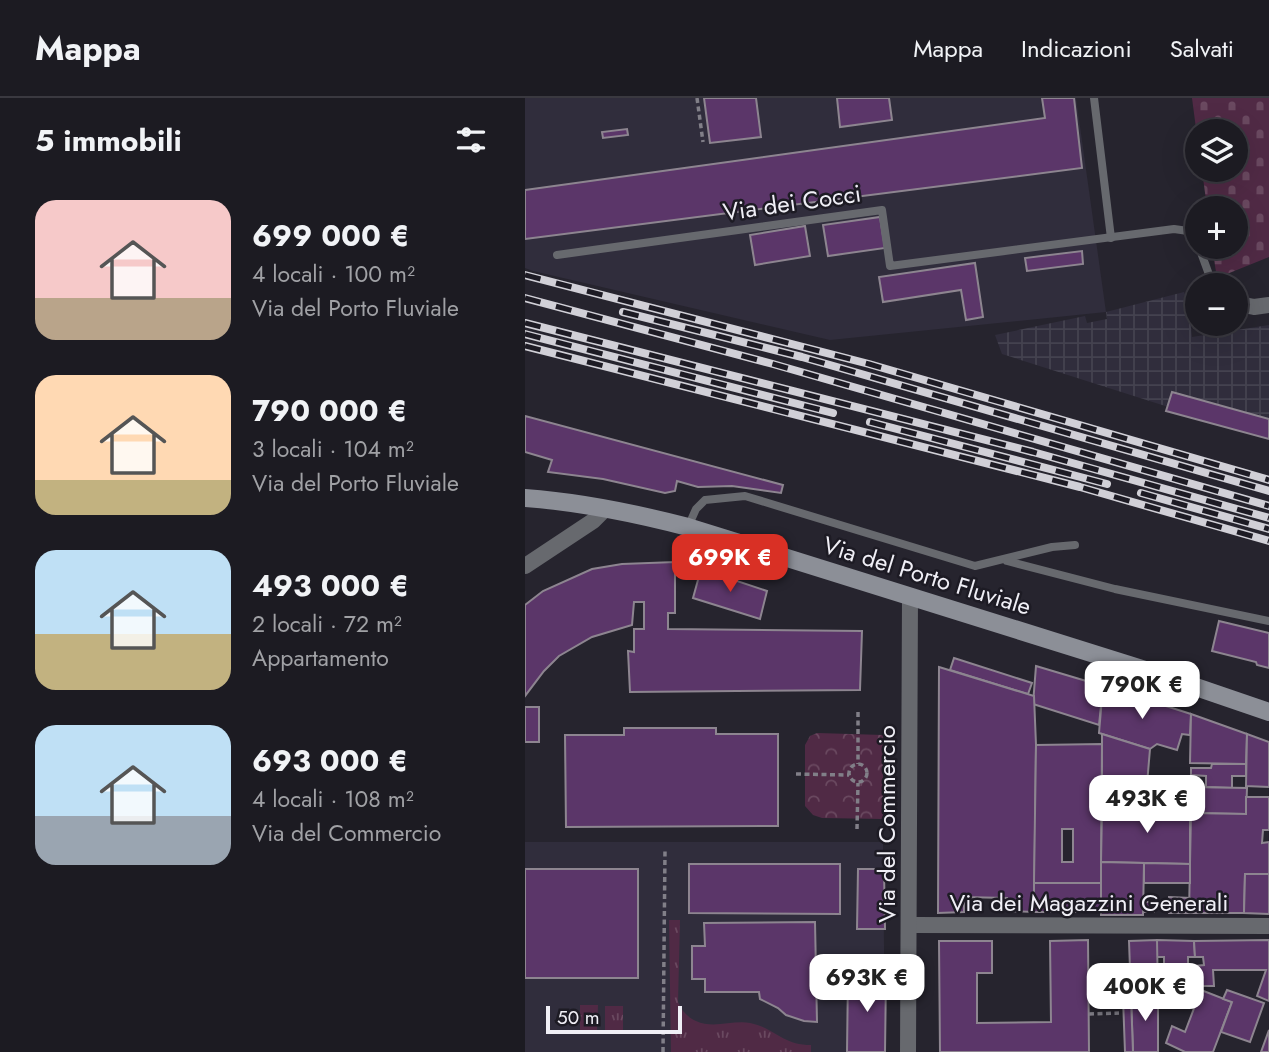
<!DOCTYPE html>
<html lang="it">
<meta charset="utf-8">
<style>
:root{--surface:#1c1b22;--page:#25242a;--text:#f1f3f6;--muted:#a0a1a5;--line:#3a3940;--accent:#d93025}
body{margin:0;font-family:Jost,sans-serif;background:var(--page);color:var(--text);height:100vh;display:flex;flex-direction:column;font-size:26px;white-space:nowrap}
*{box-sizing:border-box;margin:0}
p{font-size:23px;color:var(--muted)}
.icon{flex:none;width:38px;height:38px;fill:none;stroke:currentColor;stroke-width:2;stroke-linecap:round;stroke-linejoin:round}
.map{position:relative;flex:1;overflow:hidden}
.panel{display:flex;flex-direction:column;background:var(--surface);width:525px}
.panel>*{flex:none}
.buttons{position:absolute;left:660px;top:21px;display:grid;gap:14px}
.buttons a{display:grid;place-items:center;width:63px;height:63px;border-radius:50%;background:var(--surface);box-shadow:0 7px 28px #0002,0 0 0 2px var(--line);font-size:35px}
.scale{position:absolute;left:21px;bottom:18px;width:136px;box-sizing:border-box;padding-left:7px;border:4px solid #f0eff6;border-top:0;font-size:19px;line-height:24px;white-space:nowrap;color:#f0eff6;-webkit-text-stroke:5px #1d1b24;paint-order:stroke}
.price{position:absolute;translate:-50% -60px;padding:0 16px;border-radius:14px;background:#fff;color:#222;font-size:23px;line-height:46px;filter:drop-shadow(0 2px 4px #0008)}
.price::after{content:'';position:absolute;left:50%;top:42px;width:21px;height:16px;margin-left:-10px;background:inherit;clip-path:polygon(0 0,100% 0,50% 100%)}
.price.selected{background:var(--accent);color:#fff}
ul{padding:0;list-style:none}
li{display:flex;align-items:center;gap:21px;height:175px;padding:0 35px}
li span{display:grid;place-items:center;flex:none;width:196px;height:140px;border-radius:21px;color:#555}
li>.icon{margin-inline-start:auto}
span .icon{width:84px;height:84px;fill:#fffc;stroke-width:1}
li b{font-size:30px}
h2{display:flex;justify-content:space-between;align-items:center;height:84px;padding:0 35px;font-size:30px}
header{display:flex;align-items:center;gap:42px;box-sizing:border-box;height:98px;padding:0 35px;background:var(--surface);border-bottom:2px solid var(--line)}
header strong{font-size:33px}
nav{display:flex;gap:38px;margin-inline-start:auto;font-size:24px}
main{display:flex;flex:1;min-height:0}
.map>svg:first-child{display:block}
.built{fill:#302d3c}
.industrial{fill:url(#industrial-grid)}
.grass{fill:url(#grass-tufts)}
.cemetery{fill:url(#cemetery-stones)}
.park{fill:url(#park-crowns)}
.building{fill:#5b3669;stroke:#8d8590;stroke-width:2;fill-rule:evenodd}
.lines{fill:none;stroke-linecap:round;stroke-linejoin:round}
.path{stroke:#817f88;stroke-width:3.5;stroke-dasharray:5 3.5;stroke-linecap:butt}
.lane{stroke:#67696e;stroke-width:8}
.street{stroke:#67696e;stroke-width:16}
.secondary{stroke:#8c8f97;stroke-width:18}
.rail-casing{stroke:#d1d0d7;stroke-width:8}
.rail{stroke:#1d1b24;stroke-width:5;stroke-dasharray:16;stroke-linecap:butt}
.labels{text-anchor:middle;stroke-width:5;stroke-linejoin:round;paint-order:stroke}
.street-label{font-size:24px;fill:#f0eff6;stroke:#1d1b24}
</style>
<header>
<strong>Mappa</strong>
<nav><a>Mappa</a><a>Indicazioni</a><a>Salvati</a></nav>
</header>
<main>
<section class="panel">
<h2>5 immobili<svg class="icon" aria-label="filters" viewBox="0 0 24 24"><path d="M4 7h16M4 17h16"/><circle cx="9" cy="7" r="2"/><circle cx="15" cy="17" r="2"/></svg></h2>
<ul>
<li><span style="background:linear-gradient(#f6c9c9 70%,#b9a48a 0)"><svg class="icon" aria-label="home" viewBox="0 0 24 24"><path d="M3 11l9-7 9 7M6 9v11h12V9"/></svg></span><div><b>699 000 €</b><p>4 locali · 100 m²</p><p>Via del Porto Fluviale</p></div></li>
<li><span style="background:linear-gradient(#ffd9b3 75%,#c2b280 0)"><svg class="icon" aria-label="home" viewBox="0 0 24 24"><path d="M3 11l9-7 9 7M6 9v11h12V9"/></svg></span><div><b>790 000 €</b><p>3 locali · 104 m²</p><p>Via del Porto Fluviale</p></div></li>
<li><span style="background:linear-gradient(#bfe0f5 60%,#c2b280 0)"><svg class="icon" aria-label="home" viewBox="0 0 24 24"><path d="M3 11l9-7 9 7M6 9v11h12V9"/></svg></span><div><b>493 000 €</b><p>2 locali · 72 m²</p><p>Appartamento</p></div></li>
<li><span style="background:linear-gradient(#bfe0f5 65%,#9aa5b1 0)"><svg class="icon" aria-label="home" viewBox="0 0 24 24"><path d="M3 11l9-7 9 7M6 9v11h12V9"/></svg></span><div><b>693 000 €</b><p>4 locali · 108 m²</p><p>Via del Commercio</p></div></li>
</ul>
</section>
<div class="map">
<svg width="744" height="954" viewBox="0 0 744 954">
<defs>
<pattern id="industrial-grid" width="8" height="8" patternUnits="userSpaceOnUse" patternTransform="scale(1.75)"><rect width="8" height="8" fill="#302d3c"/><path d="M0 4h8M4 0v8" fill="none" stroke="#44424f"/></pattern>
<pattern id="grass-tufts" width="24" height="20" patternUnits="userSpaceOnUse" patternTransform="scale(1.75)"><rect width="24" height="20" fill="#502a45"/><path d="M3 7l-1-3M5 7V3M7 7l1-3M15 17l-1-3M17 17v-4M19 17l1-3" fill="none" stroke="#6a4960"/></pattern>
<pattern id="cemetery-stones" width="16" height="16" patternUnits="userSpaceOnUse" patternTransform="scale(1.75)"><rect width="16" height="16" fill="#502a45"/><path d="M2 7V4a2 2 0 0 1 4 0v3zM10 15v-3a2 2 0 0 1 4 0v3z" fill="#6a4960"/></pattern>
<pattern id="park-crowns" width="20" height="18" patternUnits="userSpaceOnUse" patternTransform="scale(1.75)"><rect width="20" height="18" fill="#502a45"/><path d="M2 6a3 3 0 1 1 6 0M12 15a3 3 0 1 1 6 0" fill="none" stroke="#6a4960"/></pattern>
</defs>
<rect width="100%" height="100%" fill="#26242e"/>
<!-- built -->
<g class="built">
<path d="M0 0H551L581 214 305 242 8 173 0 170Z"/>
<path d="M0 744H358L360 954H0Z"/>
</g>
<!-- industrial -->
<path class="industrial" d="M659 194 663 203 667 239 744 227V341L477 256 470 237 560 218 562 225 582 221 581 214Z"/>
<!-- grass -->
<g class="grass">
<path d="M144 822H155L153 904C157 913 162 919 171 923 188 931 208 922 225 925 250 930 257 947 286 947V954H146Z"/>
<path d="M55 907H73L72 933H55Z"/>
<rect x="80" y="908" width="18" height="25"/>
</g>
<!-- cemetery -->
<path class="cemetery" d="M667 0H744V159L692 180 687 149H710V110H682L677 72H710V33H672V38Z"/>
<!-- park -->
<path class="park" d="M292 635 358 637V721L297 720 288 717 280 708V647L285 638Z"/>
<!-- building -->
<g class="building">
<path d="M179 0H231L236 39 185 45Z"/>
<path d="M312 0H364L367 22 315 29Z"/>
<path d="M517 0H549L557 70 0 141V92L520 20Z"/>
<path d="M102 31 103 37 78 40 77 34Z"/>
<path d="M355 119 360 150 303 158 298 127Z"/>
<path d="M280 128 285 158 230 167 225 137Z"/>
<path d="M557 153 558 166 502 173 500 160Z"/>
<path d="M450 165 458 219 441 222 436 192 358 204 354 179Z"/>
<path d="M647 294 744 321V341L641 313Z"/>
<path d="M0 318 258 387 256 395 207 388 173 389 152 383 150 393 140 395 78 381 23 374 27 362 0 354Z"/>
<path d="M150 464V515H143V531L337 533 335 592 105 594 103 553 109 554V531H119V504H109L107 527 67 539 34 558 19 573 0 598V507L18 493 67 471 97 466Z"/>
<path d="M176 471 242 493 235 521 168 500Z"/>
<path d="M694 523 744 535V570L732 567 731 564 687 553Z"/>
<path d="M429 560 507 585 503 596 425 572Z"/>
<path d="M511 568 578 588 574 627 508 606Z"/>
<path d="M414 569 509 598 511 647 509 814 483 813 482 800 439 799V814L413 815Z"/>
<path d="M578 588 666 616 665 637 657 636 652 652 632 646 625 651 574 635Z"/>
<rect x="0" y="609" width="14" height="35"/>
<path d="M666 616 722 636 721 666 665 665Z"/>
<path d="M99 630H191V636H253V728L41 729 40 637H99Z"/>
<path d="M577 636 625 651 621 698 599 695V712L577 711Z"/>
<path d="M722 636 744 644V689L721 688Z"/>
<path d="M577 646 576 785H509L511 647ZM537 731H548V764H537Z"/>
<path d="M687 666H721V678H707V690L681 689V678L666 677V670H686Z"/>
<path d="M665 689 722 690 721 716 665 715Z"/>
<path d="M721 699H744V732H738L737 745 744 744V776H720L719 815H664L666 715 721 716Z"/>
<path d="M632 703 665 704V766L576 764 577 711 632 712Z"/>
<path d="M576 764 619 765 618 817H576Z"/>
<path d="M619 765 665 766V785H619Z"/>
<path d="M164 766H315V816L164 815Z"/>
<rect x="0" y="771" width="113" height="109"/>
<path d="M333 771H359L360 831H332Z"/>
<path d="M720 776H744V816L719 815Z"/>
<rect x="509" y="785" width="67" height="29"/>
<path d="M644 799 665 800 664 815H644Z"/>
<rect x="620" y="804" width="9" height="10"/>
<path d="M290 824 292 924 279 923 261 917 253 910 235 901 234 894H180V881H167V848H180L179 825Z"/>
<path d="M563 842 564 954H415L414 843H467V875H452V925L526 924 525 843Z"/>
<path d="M632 842 669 843 670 859H663V870H670V888H632V872H639V859H632Z"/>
<path d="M632 842 633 897 606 898 604 843Z"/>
<path d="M744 842V903L732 898 741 872H688L689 888H670V868L679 867 678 859H670L669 843Z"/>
<path d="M323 877H361L360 954H322Z"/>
<path d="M676 892 707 904 688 954H660L641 945 647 928 660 934Z"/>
<path d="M702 892 739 905 725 944 696 934 707 904 698 901Z"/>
<path d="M633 897V954H608L606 898Z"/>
<path d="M598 900H606L608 954H600Z"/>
<path d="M744 932V954H736Z"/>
</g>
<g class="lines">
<!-- path -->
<g class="path">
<path d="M172 0 178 44"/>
<path d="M333 614V666"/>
<circle cx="333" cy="675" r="9"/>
<path d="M271 676 324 677"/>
<path d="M332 731 333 685"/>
<path d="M564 897H594"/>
<path d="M564 916 594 915"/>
<path d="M138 954 140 753"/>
</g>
<!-- lane -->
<g class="lane">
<path d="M569 0 586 140"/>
<path d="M674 149 686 182"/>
<path d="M32 157 357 112 365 168 649 131 663 133 672 144"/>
<path d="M163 429 171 411 180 402 220 398 450 468 527 449 550 447"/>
<path d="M482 463 590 491 744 523"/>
</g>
<!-- street -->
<g class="street">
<path d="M686 182 690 187"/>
<path d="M710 205 729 209 744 207"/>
<path d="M0 468 68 423 80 411"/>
<path d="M385 827 744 828"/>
<path d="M383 954 385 498"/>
</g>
<!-- secondary -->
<path class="secondary" d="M0 400C55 404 109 415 163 429L630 575 744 614"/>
<!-- rail casing -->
<g class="rail-casing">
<g id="rail">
<path d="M0 177 344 266 744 382"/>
<path d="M0 200 248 266 744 408"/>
<path d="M98 214 277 259 744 393"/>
<path d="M0 225 508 354 744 420"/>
<path d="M0 236 308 315"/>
<path d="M0 248 555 389 744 443"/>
<path d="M345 324 582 386"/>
<path d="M616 395 744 431"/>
</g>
</g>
<!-- rail -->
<use href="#rail" class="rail"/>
</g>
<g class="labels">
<!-- street labels -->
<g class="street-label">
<text transform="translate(267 105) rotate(-8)" y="8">Via dei Cocci</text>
<text transform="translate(402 478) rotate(17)" y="8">Via del Porto Fluviale</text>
<text transform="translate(362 726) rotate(-90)" y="8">Via del Commercio</text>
<text x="564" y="813">Via dei Magazzini Generali</text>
</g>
</g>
</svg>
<div class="buttons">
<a><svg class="icon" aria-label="layers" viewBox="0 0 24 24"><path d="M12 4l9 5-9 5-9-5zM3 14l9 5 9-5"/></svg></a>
<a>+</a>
<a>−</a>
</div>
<div class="scale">50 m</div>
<b class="price selected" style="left:205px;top:496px">699K €</b>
<b class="price" style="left:617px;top:623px">790K €</b>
<b class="price" style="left:622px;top:737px">493K €</b>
<b class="price" style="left:342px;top:916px">693K €</b>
<b class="price" style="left:620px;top:925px">400K €</b>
</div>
</main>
